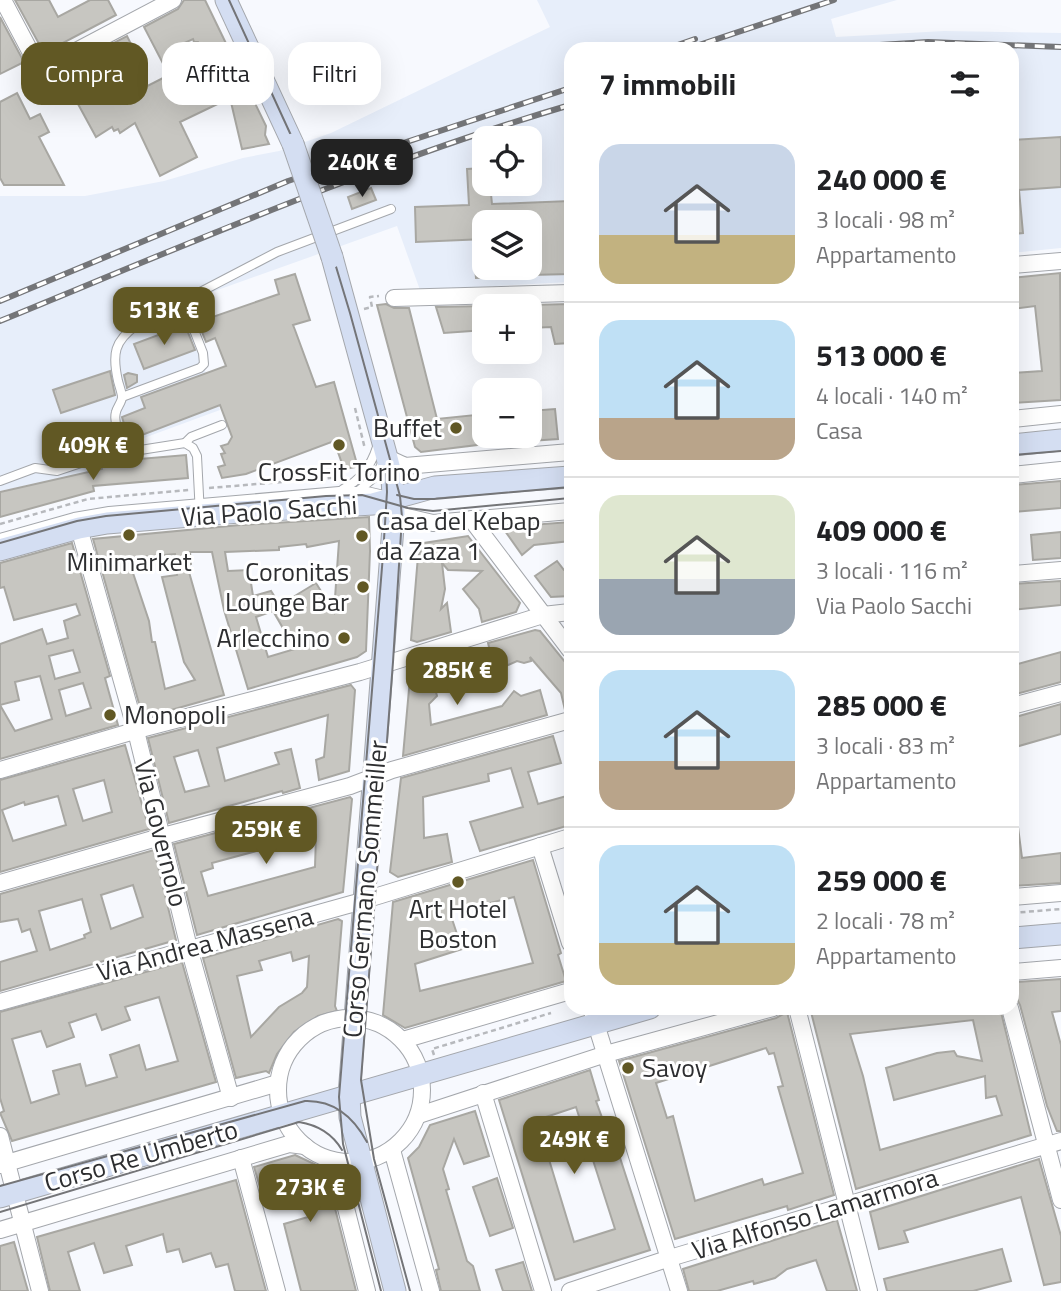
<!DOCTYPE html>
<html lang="it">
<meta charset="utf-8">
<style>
:root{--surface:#fff;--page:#f6f6f6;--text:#202124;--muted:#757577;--line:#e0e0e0;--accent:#615824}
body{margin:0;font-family:"Titillium Web",sans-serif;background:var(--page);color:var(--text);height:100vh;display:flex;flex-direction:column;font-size:26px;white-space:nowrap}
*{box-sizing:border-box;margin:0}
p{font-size:23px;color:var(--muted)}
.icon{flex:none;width:38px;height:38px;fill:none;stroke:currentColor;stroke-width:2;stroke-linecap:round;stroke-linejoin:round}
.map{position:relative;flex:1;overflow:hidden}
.details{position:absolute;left:564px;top:42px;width:455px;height:973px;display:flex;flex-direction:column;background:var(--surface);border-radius:21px;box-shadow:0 7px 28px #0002}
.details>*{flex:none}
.banner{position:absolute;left:21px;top:42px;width:438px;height:63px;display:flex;gap:14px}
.controls{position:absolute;left:472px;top:126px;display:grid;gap:14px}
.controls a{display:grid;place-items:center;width:70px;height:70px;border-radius:14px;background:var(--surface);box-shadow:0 7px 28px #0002;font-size:35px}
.price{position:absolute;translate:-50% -60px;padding:0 16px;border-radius:14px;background:var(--accent);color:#fff;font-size:23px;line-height:46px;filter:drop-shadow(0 2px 4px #0008)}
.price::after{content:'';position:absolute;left:50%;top:42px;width:21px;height:16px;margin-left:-10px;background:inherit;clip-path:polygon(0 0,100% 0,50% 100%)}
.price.on{background:#222;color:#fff}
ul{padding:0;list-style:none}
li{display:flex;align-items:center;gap:21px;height:175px;padding:0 35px}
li+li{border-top:2px solid var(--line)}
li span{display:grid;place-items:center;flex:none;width:196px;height:140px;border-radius:21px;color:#555}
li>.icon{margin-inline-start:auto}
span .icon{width:84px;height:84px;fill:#fffc;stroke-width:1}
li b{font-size:30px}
h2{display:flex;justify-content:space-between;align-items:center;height:84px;padding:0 35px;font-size:30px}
.chip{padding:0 24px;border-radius:21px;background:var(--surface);box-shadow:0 7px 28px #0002;font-size:24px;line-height:63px}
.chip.on{background:var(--accent);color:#fff}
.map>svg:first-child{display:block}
.built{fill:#e7eefa;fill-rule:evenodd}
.building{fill:#c7c6c1;stroke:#a8a7a2;stroke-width:2;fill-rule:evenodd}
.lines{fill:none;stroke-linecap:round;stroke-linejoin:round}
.lane-casing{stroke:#a4a7ac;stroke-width:10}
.street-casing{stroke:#a4a7ac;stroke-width:18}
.secondary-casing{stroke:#a4a7ac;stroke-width:23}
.path{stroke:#b7b9bd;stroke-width:2.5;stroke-dasharray:5 3.5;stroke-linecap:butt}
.lane{stroke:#fff;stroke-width:8}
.street{stroke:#fff;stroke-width:16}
.secondary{stroke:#d4def2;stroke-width:21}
.tram{stroke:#747578;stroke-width:2}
.rail-casing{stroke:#747578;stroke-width:6}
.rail{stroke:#fff;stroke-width:3.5;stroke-dasharray:10;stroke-linecap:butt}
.secondary-bridge-casing{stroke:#a4a7ac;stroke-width:23;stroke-linecap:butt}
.secondary-bridge{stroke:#d4def2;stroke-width:21}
.poi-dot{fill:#615824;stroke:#fff;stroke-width:2.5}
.labels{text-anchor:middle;stroke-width:6;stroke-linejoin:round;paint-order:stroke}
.poi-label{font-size:26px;fill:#2d2e30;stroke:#fff;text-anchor:end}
.street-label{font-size:26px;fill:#2d2e30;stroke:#fff}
</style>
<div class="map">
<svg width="1061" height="1291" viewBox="0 0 1061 1291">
<rect width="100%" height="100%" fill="#f7f9fe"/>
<!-- built -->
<path class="built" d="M537 0H897L831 19 836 37 944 31 1061 33V248L1012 253V49H570V282L420 290 397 226 184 302 182 311 220 410 122 446 127 464 0 491V196H85L164 181 243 158 279 151 331 133 550 27ZM485 138H530V184H485ZM485 222H530V268H485Z"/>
<!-- building -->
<g class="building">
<path d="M15 0H49L58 17 90 0H108L116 15 44 53Z"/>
<path d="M184 0H205L266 126 265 135 269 144 242 149 230 98 180 122 197 157 160 176 135 123 120 133 118 129 114 131 112 127 96 137 60 71 127 36 136 54 132 56 133 58 89 80 101 103 123 91 126 97 169 75 144 27 178 9ZM193 39 194 42H198L206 58 204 59 215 83 192 95 171 49Z"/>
<path d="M0 17 24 62 0 74Z"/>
<path d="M17 93 30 119 40 114 49 132 39 137 64 185H4L0 178V102Z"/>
<path d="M1061 137V187L1019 190 1023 233 1012 234V140Z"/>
<path d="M485 168V184H490L492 204 570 201V274L530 275V222H485V239L416 242 415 207 469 205 467 169Z"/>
<path d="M371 188 376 200 352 209 348 197Z"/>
<path d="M475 268H511V276L476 278Z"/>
<path d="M1060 273 1061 400 1012 403V373L1042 371 1035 306 1012 309V278Z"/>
<path d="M295 274 310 320 293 325 295 330 316 387 334 382 357 464 355 467 344 469 334 441 246 474 222 478 218 467 225 465 221 454 225 453 221 446 228 444 232 437 220 405 129 440 122 417 145 408 141 397 226 366 215 338 206 342 198 322 279 294 275 280Z"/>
<path d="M386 304 394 308H409L437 419 485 414V444L421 452 415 447 377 305Z"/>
<path d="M570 304V343L555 344 551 327 530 328V305Z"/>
<path d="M485 306V330L444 333 436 307Z"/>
<path d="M185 325 195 350 144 369 134 344Z"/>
<path d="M110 371 115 395 61 413 53 390Z"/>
<path d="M128 373 137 375V382L127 388 124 375Z"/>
<path d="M555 409 558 439 530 441V411Z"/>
<path d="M73 438 78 455 59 461 54 444Z"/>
<path d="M186 455 188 478 93 486 94 491 0 517V492L102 469V463L104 462Z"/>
<path d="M1061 481V508L1012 512V485Z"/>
<path d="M369 517 370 551 366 651 357 657 248 689 224 610 212 552H190L191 564 187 565 224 695 143 718 93 539 240 525ZM339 541 334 612 316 583 280 605 271 591 253 596 249 570 228 571 225 552 279 550V547L306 544 307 547ZM175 554 177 575 162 577 184 662 195 680 165 689 155 642H152L149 621 128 558ZM273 611 295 649 268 657 256 617Z"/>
<path d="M570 522V541L534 545 522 555 505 531 506 527Z"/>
<path d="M1061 532V558L1033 560 1031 535Z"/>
<path d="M468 536 520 603 516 612 482 622 479 609 463 589 482 571 448 570 442 563 445 589 441 609 447 603 451 632 417 642 411 640 418 556 424 543Z"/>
<path d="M72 543 110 676 105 678 118 725 0 759V705L15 731 52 719 40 676 15 682 19 700 0 705V644L42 629 47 644 68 638 64 621 80 615 76 604 14 620 4 587 0 588V563ZM73 650 80 672 55 679 49 656ZM83 683 91 708 66 716 59 690Z"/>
<path d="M557 561 564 570 570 571V596L551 597 535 576Z"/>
<path d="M1061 581V605L1012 610V584Z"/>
<path d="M535 630 540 631 570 668V710H565L561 693 530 657 531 661 524 663 517 661 495 671 488 643Z"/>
<path d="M464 651 473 681 436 692 437 696 429 704 431 725 502 706 514 691 521 696 540 690 547 715 403 756 411 667Z"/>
<path d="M1061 652V682L1012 695V663L1018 664Z"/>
<path d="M351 685 355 690 349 771 319 780 316 760 324 757 328 715 217 748 225 781 279 764 275 753 291 749 300 788 283 793 282 791 169 823 148 738ZM198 750 209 786 185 792 174 757Z"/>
<path d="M1061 704V734L1012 748V718Z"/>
<path d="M553 736 561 763 528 772 538 804 570 795V825L480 851 470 822 523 807 511 768 488 774 489 781 423 797 424 838 447 834 452 862 398 877 390 872 401 778Z"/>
<path d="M125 745 149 829 0 872V780ZM104 780 112 812 83 821 73 789ZM58 796 66 825 13 841 2 810 24 802 25 805Z"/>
<path d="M350 797 352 799 343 892 197 935 174 844ZM316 835 315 867 208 896 201 872 213 868 212 863Z"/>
<path d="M1012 827H1018L1022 858 1061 853V883L1012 886Z"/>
<path d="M154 850 176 940 0 991V962L37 951 30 929 22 932 18 919 0 922V894ZM133 885 143 917 111 929 101 895ZM82 899 91 932 84 935 85 938 50 950 39 911Z"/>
<path d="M533 860 561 953 558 955 566 981 405 1028 383 1015 393 902ZM514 897 533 963 420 991 415 964 462 949 450 913Z"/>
<path d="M338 919 342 921 335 1006 337 1011 318 1016 294 1032 277 1054 269 1073 266 1071 236 1078 203 958ZM291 952 293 961 309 956 307 987 302 993 279 1007 251 1037 237 976 262 970 259 961Z"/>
<path d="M182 962 216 1082 12 1141 0 1113 4 1111 0 1098V1012ZM159 997 178 1061 146 1070 139 1045 110 1055 117 1077 86 1086 80 1064 53 1071 59 1094 31 1103 12 1039 41 1031 47 1047 74 1037 69 1023 96 1014 102 1030 130 1020 125 1007Z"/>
<path d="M1061 979V1011L1052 1012 1061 1045V1131H1057L1047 1106 1020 1005 1012 989 1017 982Z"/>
<path d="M810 1008H1000L1031 1135 856 1189ZM973 1020 982 1061 957 1056 954 1051 937 1053 886 1068 894 1100 985 1076 986 1098 996 1096 1002 1115 880 1150 863 1076 850 1034Z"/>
<path d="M787 1012 834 1195 788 1210 787 1206 675 1239 619 1061 776 1018ZM766 1048 769 1054 774 1053 783 1086 778 1087 803 1173 764 1185 762 1179 695 1201 673 1116 667 1118 656 1083Z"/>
<path d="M590 1070 599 1100 596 1101 604 1123 608 1121 650 1250 555 1280 499 1100ZM576 1107 615 1229 574 1242 537 1120Z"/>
<path d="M475 1111 489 1156 464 1164 454 1139 443 1169 449 1189 446 1190 467 1261 473 1266 480 1291H441L436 1270 439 1269 408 1158 419 1147 430 1125Z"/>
<path d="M295 1155 325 1169 356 1291H301L284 1224 308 1217 302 1197 291 1193 264 1201 254 1167Z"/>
<path d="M1039 1159 1061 1236V1282L1044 1285 1021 1197 904 1231 908 1242 879 1249 870 1212Z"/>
<path d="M497 1178 513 1228 490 1236 473 1187Z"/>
<path d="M236 1180 266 1291H235L228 1264 216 1267 211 1253 183 1262 179 1249 167 1252 163 1234 126 1246 132 1265 104 1273 94 1243 68 1252 80 1291H50L37 1237Z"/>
<path d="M837 1220 857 1291H827L816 1260 787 1269 775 1278 754 1284 753 1281 717 1291H689L683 1269Z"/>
<path d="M14 1242 28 1291H0V1246Z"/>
<path d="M1002 1249 1011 1281 973 1291H887L884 1279Z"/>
<path d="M523 1262 532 1291H503L496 1270Z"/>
</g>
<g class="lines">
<!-- lane casing -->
<g class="lane-casing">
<g id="lane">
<path d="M122 397 200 368 204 364 203 353 183 302"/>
<path d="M185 443 191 437 222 425"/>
<path d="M0 481 35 468 57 471 126 448"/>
<path d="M343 489C361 480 371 466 377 447"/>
<path d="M358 491 375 477 383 462"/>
<path d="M200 515 197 456 193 448 185 443 134 451 126 448C120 439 113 422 116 412 117 407 122 402 122 397 122 393 119 385 118 381 112 354 114 341 137 325L277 252 391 209"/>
<path d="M0 538 74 517 109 511 339 491H367L384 495"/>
</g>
</g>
<!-- street casing -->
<g class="street-casing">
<g id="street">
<path d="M3 0 40 70 173 0"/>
<path d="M1012 265 1061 261"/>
<path d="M394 298 570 293"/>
<path d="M1012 419 1061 414"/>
<path d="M390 459 405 466 570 452"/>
<path d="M1012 475 1061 470"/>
<path d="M394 514 433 523 570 511"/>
<path d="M471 519 570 650"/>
<path d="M79 528 136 731 189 948 231 1098"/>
<path d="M1012 574 1061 570"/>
<path d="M1012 706 1061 693"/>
<path d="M0 770 141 729 360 672 543 615 570 612"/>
<path d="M540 846 570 943"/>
<path d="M0 883 167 835 350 786 392 770 570 720"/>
<path d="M1012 897 1061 893"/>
<path d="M1012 972 1061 968"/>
<path d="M0 1002 355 903 570 837"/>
<path d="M591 1008 679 1291"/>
<path d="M797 1008 869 1291"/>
<path d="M1010 1008 1061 1200"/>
<circle cx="350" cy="1090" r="72"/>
<path d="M403 1040 570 991"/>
<path d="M483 1093 543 1291"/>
<path d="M419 1115 606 1054 773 1008"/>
<path d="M0 1136 40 1291"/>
<path d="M392 1150 431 1291"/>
<path d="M241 1158 277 1291"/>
<path d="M334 1161 367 1291"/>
<path d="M0 1165 278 1083"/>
<path d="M0 1230 289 1144 305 1146"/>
<path d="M570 1291 670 1258 1061 1141"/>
</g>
</g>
<!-- secondary casing -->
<g class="secondary-casing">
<g id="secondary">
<path d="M226 0 293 144"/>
<path d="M332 257 386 454 392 478 394 514 349 1095 350 1117 395 1291"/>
<path d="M1012 445 1061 440"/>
<path d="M0 550 79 528 107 523 239 512 373 504 435 487 570 477"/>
<path d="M1012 938 1061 934"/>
<path d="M0 1197C216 1134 433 1071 650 1008"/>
</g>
</g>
<!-- path -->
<g class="path">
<path d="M364 309 372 307 370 297 379 296"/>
<path d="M355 408 365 449"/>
<path d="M209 488 342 477"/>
<path d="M0 524 88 499 189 490"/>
<path d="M1012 913 1061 909"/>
<path d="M434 1055 432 1049 551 1013"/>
</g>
<!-- lane -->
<use href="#lane" class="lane"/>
<!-- street -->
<use href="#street" class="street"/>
<!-- secondary -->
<use href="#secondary" class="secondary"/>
<!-- tram -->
<g class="tram">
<path d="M229 0 295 144 315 197 350 313 400 496 402 517 393 662 361 1080 374 1159 410 1291"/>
<path d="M1012 455 1061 451"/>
<path d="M397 495 414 499H434L570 487"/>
<path d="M0 543 77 521 106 516 326 496 362 495 408 508 433 511 570 498"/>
<path d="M0 1186 305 1101C334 1100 354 1118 367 1142"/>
<path d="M0 1212 299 1122C318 1125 332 1133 342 1150"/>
<path d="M381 1291 343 1144 339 1097 383 555 387 492 386 468"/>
</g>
<!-- rail casing -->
<g class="rail-casing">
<g id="rail">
<path d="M666 49 695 39"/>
<path d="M687 49 834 0"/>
<path d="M815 49 928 42 1061 47"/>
<path d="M0 301 288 181 570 88"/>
<path d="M0 321C188 244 376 162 570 105"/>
</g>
</g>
<!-- rail -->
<use href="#rail" class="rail"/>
<!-- secondary-bridge casing -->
<g class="secondary-bridge-casing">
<path id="secondary-bridge" d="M293 144 332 257"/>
</g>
<!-- secondary-bridge -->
<use href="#secondary-bridge" class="secondary-bridge"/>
</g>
<!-- markers -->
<g class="poi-dot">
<circle cx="456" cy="428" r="7"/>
<circle cx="339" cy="445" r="7"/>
<circle cx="129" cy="535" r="7"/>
<circle cx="362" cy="536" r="7"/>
<circle cx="363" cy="587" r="7"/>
<circle cx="344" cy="638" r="7"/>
<circle cx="110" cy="715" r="7"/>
<circle cx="458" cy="882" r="7"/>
<circle cx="628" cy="1068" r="7"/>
</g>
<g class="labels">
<!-- poi labels -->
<g class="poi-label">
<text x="442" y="437">Buffet</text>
<text x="339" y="481" text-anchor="middle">CrossFit Torino</text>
<text x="376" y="530" text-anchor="start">Casa del Kebap<tspan x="376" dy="30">da Zaza 1</tspan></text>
<text x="129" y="571" text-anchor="middle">Minimarket</text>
<text x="349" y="581">Coronitas<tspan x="349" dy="30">Lounge Bar</tspan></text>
<text x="330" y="647">Arlecchino</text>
<text x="124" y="724" text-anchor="start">Monopoli</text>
<text x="458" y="918" text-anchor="middle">Art Hotel<tspan x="458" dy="30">Boston</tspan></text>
<text x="642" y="1077" text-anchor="start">Savoy</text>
</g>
<!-- street labels -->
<g class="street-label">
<text transform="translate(269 511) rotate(-4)" y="9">Via Paolo Sacchi</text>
<text transform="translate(161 833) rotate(76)" y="9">Via Governolo</text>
<text transform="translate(365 889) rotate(-85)" y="9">Corso Germano Sommeiller</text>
<text transform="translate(205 944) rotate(-15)" y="9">Via Andrea Massena</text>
<text transform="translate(141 1156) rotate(-16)" y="9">Corso Re Umberto</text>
<text transform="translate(815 1214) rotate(-17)" y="9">Via Alfonso Lamarmora</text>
</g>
</g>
</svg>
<div class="controls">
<a><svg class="icon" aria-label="locate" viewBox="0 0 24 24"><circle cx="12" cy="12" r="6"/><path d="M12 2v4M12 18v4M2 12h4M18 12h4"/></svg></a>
<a><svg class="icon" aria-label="layers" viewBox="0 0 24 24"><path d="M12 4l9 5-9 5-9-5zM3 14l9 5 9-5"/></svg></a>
<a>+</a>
<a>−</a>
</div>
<b class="price on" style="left:362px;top:199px">240K €</b>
<b class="price" style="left:164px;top:347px">513K €</b>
<b class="price" style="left:93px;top:482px">409K €</b>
<b class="price" style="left:457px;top:707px">285K €</b>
<b class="price" style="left:266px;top:866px">259K €</b>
<b class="price" style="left:574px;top:1176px">249K €</b>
<b class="price" style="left:310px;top:1224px">273K €</b>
<div class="banner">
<a class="chip on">Compra</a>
<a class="chip">Affitta</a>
<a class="chip">Filtri</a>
</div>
<section class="details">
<h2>7 immobili<svg class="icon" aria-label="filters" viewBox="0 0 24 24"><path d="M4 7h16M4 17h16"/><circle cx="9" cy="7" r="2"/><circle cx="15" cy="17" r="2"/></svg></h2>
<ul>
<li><span style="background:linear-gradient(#c9d6e8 65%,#c2b280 0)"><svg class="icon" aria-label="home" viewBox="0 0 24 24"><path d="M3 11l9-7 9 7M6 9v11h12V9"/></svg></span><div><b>240 000 €</b><p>3 locali · 98 m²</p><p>Appartamento</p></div></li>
<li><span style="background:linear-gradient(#bfe0f5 70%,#b9a48a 0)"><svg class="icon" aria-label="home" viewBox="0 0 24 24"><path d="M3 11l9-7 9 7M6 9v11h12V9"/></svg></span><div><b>513 000 €</b><p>4 locali · 140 m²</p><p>Casa</p></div></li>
<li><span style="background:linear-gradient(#dfe7d0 60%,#9aa5b1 0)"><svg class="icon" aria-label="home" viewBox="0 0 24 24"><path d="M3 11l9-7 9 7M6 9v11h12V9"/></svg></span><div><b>409 000 €</b><p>3 locali · 116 m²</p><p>Via Paolo Sacchi</p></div></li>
<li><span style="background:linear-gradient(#bfe0f5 65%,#b9a48a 0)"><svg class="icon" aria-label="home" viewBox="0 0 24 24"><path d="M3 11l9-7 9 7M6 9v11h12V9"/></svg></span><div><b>285 000 €</b><p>3 locali · 83 m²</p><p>Appartamento</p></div></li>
<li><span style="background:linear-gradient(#bfe0f5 70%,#c2b280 0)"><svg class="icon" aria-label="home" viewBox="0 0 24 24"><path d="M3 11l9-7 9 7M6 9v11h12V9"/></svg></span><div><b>259 000 €</b><p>2 locali · 78 m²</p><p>Appartamento</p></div></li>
</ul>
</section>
</div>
